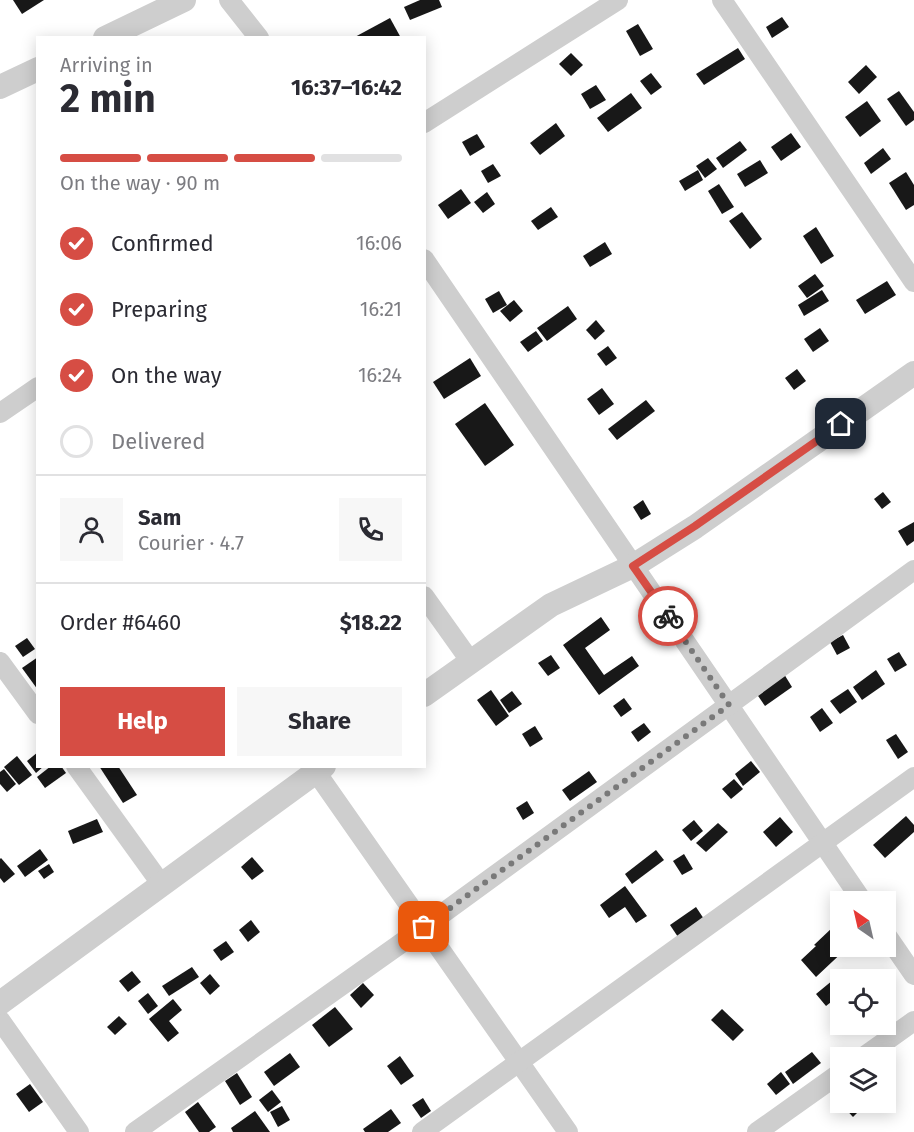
<!DOCTYPE html>
<html lang="en">
<head>
<meta charset="utf-8">
<style>
	body { margin:0; font-family:"Fira Sans",sans-serif; background:#f7f7f7; color:#2b2b33; height:100vh; display:flex; flex-direction:column; font-size:22px; white-space:nowrap }
	* { box-sizing:border-box; margin:0 }
	p { font-size:20px; color:#7c7c81 }
	.icon { flex:none; width:33px; height:33px; fill:none; stroke:currentColor; stroke-width:2; stroke-linecap:round; stroke-linejoin:round }
	.map { position:relative; flex:1; overflow:hidden }
	.sheet { position:absolute; left:36px; top:36px; width:390px; height:732px; display:flex; flex-direction:column; background:#fff; border-radius:0px; box-shadow:0 3px 15px #0003 }
	.sheet>* { flex:none }
	.needle { width:39px; rotate:326deg }
	.fabs { position:absolute; left:830px; top:891px; display:grid; gap:12px }
	.fabs a { display:grid; place-items:center; width:66px; height:66px; border-radius:0px; background:#fff; box-shadow:0 3px 15px #0003; font-size:30px }
	.pin { position:absolute; display:grid; place-items:center; width:51px; height:51px; color:#fff; margin:-26px; border-radius:12px; box-shadow:0 3px 9px #0006 }
	.courier { position:absolute; display:grid; place-items:center; width:60px; height:60px; margin:-30px; border:4px solid #d64d44; border-radius:50%; background:#fff; color:#222; box-shadow:0 2px 8px #0007 }
	.summary em { font-style:normal; font-weight:700 }
	.summary div { display:flex; flex-direction:column-reverse }
	.summary { display:flex; align-items:center; justify-content:space-between; height:102px; padding:0 24px }
	h1 { font-size:39px; font-weight:700; line-height:45px }
	.bar { display:grid; grid-template-columns:repeat(4,1fr); gap:9px 6px; align-content:center; height:72px; padding:0 24px }
	.bar i { height:8px; border-radius:4px; background:#e1e1e2 }
	.bar .selected { background:#d64d44 }
	.bar p { grid-column:span 4 }
	.line { display:flex; align-items:center; gap:15px; padding:0 24px; border-top:2px solid #e1e1e2 }
	.line div { flex:1 }
	.round { display:grid; place-items:center; flex:none; width:63px; height:63px; border-radius:0px; background:#f7f7f7 }
	ol { padding:0 24px; list-style:none }
	li { display:flex; align-items:center; gap:18px; height:66px }
	li p { margin-inline-start:auto }
	li .icon { padding:6px; border-radius:50%; background:#d64d44; color:#fff; stroke-width:4 }
	li:last-child { color:#7c7c81 }
	li i { width:33px; height:33px; border:3px solid #e1e1e2; border-radius:50% }
	.button { display:flex; gap:12px; margin-top:auto; padding:12px 24px }
	.button a { flex:1; height:69px; border-radius:0px; background:#d64d44; color:#fff; font-size:24px; font-weight:700; line-height:69px; text-align:center }
	.button a+a { background:#f7f7f7; color:#2b2b33 }
	.map>svg:first-child { display:block }
	.building { fill:#181818 }
	.lines { fill:none; stroke-linecap:round; stroke-linejoin:round }
	.minor { stroke:#cecece; stroke-width:20 }
	.tertiary { stroke:#cecece; stroke-width:24 }
	.done { stroke:#797979; stroke-width:6; stroke-dasharray:0 10.8 }
	.route { stroke:#d64d44; stroke-width:8 }
</style>
</head>
<body>
<div class="map">
<svg width="914" height="1132" viewBox="0 0 914 1132">
	<rect width="100%" height="100%" fill="#fff"/>
	<g class="building">
		<path d="M13,0H44L22,14Z"/>
		<path d="M420,0H439L442,7L410,20L404,7Z"/>
		<path d="M782,17L789,27L772,38L766,27Z"/>
		<path d="M390,18L401,38H353Z"/>
		<path d="M638,24L653,49L640,56L626,31Z"/>
		<path d="M738,48L745,59L704,85L696,74Z"/>
		<path d="M571,53L583,65L571,76L559,64Z"/>
		<path d="M866,65L877,77L859,94L848,82Z"/>
		<path d="M651,73L662,87L651,95L640,81Z"/>
		<path d="M596,85L606,100L590,109L581,94Z"/>
		<path d="M899,91L914,112V120L906,126L887,99Z"/>
		<path d="M631,93L642,108L608,132L597,118Z"/>
		<path d="M867,101L881,121L860,137L845,117Z"/>
		<path d="M556,123L565,136L540,155L530,143Z"/>
		<path d="M791,133L801,147L781,161L771,147Z"/>
		<path d="M477,134L485,147L470,156L462,142Z"/>
		<path d="M740,141L747,150L723,168L716,158Z"/>
		<path d="M883,148L891,159L871,174L864,163Z"/>
		<path d="M708,158L717,169L705,178L696,166Z"/>
		<path d="M760,160L768,173L745,187L737,174Z"/>
		<path d="M493,164L501,176L488,183L481,171Z"/>
		<path d="M698,170L703,180L685,191L679,181Z"/>
		<path d="M906,172L914,185V205L906,210L889,183Z"/>
		<path d="M719,184L734,207L722,214L708,191Z"/>
		<path d="M461,189L471,203L448,219L438,205Z"/>
		<path d="M487,192L495,204L483,213L474,202Z"/>
		<path d="M551,207L558,217L538,230L531,221Z"/>
		<path d="M742,212L762,239L750,249L729,221Z"/>
		<path d="M816,227L834,256L821,264L803,236Z"/>
		<path d="M605,242L612,254L590,267L583,256Z"/>
		<path d="M815,274L824,286L807,298L798,286Z"/>
		<path d="M887,281L896,295L865,314L856,300Z"/>
		<path d="M822,290L829,301L804,316L798,305Z"/>
		<path d="M499,291L507,305L493,313L485,299Z"/>
		<path d="M514,300L523,311L510,322L500,311Z"/>
		<path d="M568,306L577,319L547,341L537,328Z"/>
		<path d="M596,320L605,331L595,340L586,330Z"/>
		<path d="M820,328L829,341L813,352L804,339Z"/>
		<path d="M536,331L543,341L528,352L520,342Z"/>
		<path d="M608,346L617,358L606,366L597,354Z"/>
		<path d="M470,358L481,376L444,399L433,382Z"/>
		<path d="M797,369L806,381L794,390L785,378Z"/>
		<path d="M602,388L614,404L599,415L587,399Z"/>
		<path d="M646,400L655,411L617,440L608,429Z"/>
		<path d="M485,403L514,445L485,466L455,424Z"/>
		<path d="M883,492L891,502L882,509L874,499Z"/>
		<path d="M643,500L651,514L641,520L633,507Z"/>
		<path d="M914,522V541L907,546L898,531Z"/>
		<path d="M601,617L610,630L585,648L604,675L632,656L639,666L599,695L563,645Z"/>
		<path d="M843,635L850,648L837,655L830,642Z"/>
		<path d="M27,638L35,649L23,657L15,646Z"/>
		<path d="M899,652L907,665L895,672L887,659Z"/>
		<path d="M551,655L560,668L548,676L538,663Z"/>
		<path d="M38,657V690L22,668Z"/>
		<path d="M876,670L885,684L862,700L853,687Z"/>
		<path d="M784,674L792,687L765,706L756,693Z"/>
		<path d="M848,689L857,702L840,714L830,701Z"/>
		<path d="M491,690L509,716L496,726L477,700Z"/>
		<path d="M512,691L522,704L509,713L500,700Z"/>
		<path d="M624,698L632,709L621,717L613,706Z"/>
		<path d="M822,708L833,723L820,732L810,717Z"/>
		<path d="M644,723L651,732L638,742L631,732Z"/>
		<path d="M535,726L543,739L530,747L522,734Z"/>
		<path d="M896,734L908,752L898,759L886,740Z"/>
		<path d="M38,752V766H44L36,773L27,761Z"/>
		<path d="M17,756L32,775L19,785L4,767Z"/>
		<path d="M751,761L760,772L743,786L735,774Z"/>
		<path d="M51,766H61L66,773L45,788L37,777Z"/>
		<path d="M99,766H118L137,795L123,803Z"/>
		<path d="M4,769L16,784L7,792L0,784V772Z"/>
		<path d="M589,771L597,782L570,801L562,790Z"/>
		<path d="M734,779L743,789L731,799L722,789Z"/>
		<path d="M527,801L534,813L523,820L516,808Z"/>
		<path d="M906,816L914,825V832L885,858L873,845Z"/>
		<path d="M780,817L793,832L776,847L763,832Z"/>
		<path d="M97,819L103,832L73,844L68,831Z"/>
		<path d="M694,820L703,831L691,841L682,830Z"/>
		<path d="M718,823L728,832L706,852L696,843Z"/>
		<path d="M40,849L48,860L25,877L17,866Z"/>
		<path d="M656,850L664,860L632,884L625,874Z"/>
		<path d="M684,854L693,869L682,875L673,861Z"/>
		<path d="M252,857L264,871L252,880L241,867Z"/>
		<path d="M1,858L15,874L4,883L0,878V859Z"/>
		<path d="M49,864L54,872L44,879L38,871Z"/>
		<path d="M625,886L647,916L636,923L625,907L609,918L600,905Z"/>
		<path d="M696,907L704,919L678,937L670,925Z"/>
		<path d="M251,920L260,932L248,942L239,930Z"/>
		<path d="M833,927L840,934V946H849L816,977L801,960L816,946L814,945Z"/>
		<path d="M226,941L234,952L221,961L213,950Z"/>
		<path d="M192,967L199,977L169,996L162,986Z"/>
		<path d="M132,971L141,982L128,992L119,981Z"/>
		<path d="M844,971L851,980H840V995L826,1006L816,994Z"/>
		<path d="M210,974L220,986L210,995L200,983Z"/>
		<path d="M363,983L374,995L361,1008L350,995Z"/>
		<path d="M148,993L158,1006L148,1014L138,1001Z"/>
		<path d="M173,999L182,1010L169,1021L179,1033L168,1042L149,1019Z"/>
		<path d="M840,1005V1026L830,1012Z"/>
		<path d="M335,1007L353,1029L329,1047L312,1025Z"/>
		<path d="M722,1009L744,1030L733,1041L711,1020Z"/>
		<path d="M119,1016L127,1024L115,1035L107,1027Z"/>
		<path d="M812,1052L821,1063L793,1084L785,1072Z"/>
		<path d="M290,1053L300,1067L274,1086L264,1072Z"/>
		<path d="M400,1056L414,1076L401,1085L387,1066Z"/>
		<path d="M781,1072L790,1084L776,1095L767,1084Z"/>
		<path d="M237,1073L252,1097L240,1105L225,1081Z"/>
		<path d="M30,1084L43,1102L29,1112L16,1094Z"/>
		<path d="M272,1090L281,1102L268,1112L259,1100Z"/>
		<path d="M423,1098L431,1111L421,1118L412,1105Z"/>
		<path d="M198,1102L216,1127L209,1132H199L185,1112Z"/>
		<path d="M842,1102H868L853,1117L841,1104Z"/>
		<path d="M282,1106L290,1120L278,1127L270,1112Z"/>
		<path d="M391,1109L401,1123L388,1132H365L363,1129Z"/>
		<path d="M255,1111L270,1132H233L231,1128Z"/>
	</g>
	<g class="lines">
		<g class="minor">
			<path d="M229,0L259,38"/>
			<path d="M722,0L914,282"/>
			<path d="M424,123L618,0"/>
			<path d="M424,259L863,902"/>
			<path d="M0,413L38,387"/>
			<path d="M424,596L471,662"/>
			<path d="M0,662L38,714"/>
			<path d="M76,766L162,885"/>
			<path d="M316,772L568,1132"/>
			<path d="M885,933L914,975"/>
			<path d="M0,1020L79,1132"/>
			<path d="M862,1058L914,1021"/>
			<path d="M135,1132L424,927L914,570"/>
			<path d="M422,1132L914,777"/>
			<path d="M757,1132L840,1073"/>
		</g>
		<g class="tertiary">
			<path d="M105,38L184,0"/>
			<path d="M0,87L38,69"/>
			<path d="M424,695L551,605L633,566L695,527L914,373"/>
			<path d="M0,1003L324,766"/>
		</g>
	</g>
	<g class="lines">
		<path class="done" d="M424,927L729,705L668,616"/>
		<path class="route" d="M668,616L633,566L695,526L841,424"/>
	</g>
</svg>
<div class="fabs">
<a><svg class="needle" viewBox="-14 -14 28 28"><path d="M0-13l5 13h-10z" fill="#e53935"/><path d="M0 13l5-13h-10z" fill="#7c7c81"/></svg></a>
<a><svg class="icon" aria-label="locate" viewBox="0 0 24 24"><circle cx="12" cy="12" r="6"/><path d="M12 2v4M12 18v4M2 12h4M18 12h4"/></svg></a>
<a><svg class="icon" aria-label="layers" viewBox="0 0 24 24"><path d="M12 4l9 5-9 5-9-5zM3 14l9 5 9-5"/></svg></a>
</div>
<div class="pin" style="left:424px;top:927px;background:#ea580c"><svg class="icon" aria-label="bag" viewBox="0 0 24 24"><path d="M5 8h14l-1 12H6zM9 8a3 3 0 0 1 6 0"/></svg></div>
<div class="pin" style="left:841px;top:424px;background:#1f2937"><svg class="icon" aria-label="home" viewBox="0 0 24 24"><path d="M3 11l9-7 9 7M6 9v11h12V9"/></svg></div>
<div class="courier" style="left:668px;top:616px"><svg class="icon" aria-label="bike" viewBox="0 0 24 24"><circle cx="6" cy="16" r="4"/><circle cx="18" cy="16" r="4"/><path d="M6 16l4-8h5l3 8M10 8l3 8H6M13 5h3"/></svg></div>
<section class="sheet">
<div class="summary"><div><h1>2 min</h1><p>Arriving in</p></div><em>16:37–16:42</em></div>
<div class="bar"><i class="selected"></i><i class="selected"></i><i class="selected"></i><i></i><p>On the way · 90 m</p></div>
<ol>
<li><svg class="icon" aria-label="check" viewBox="0 0 24 24"><path d="M5 12l5 5 9-10"/></svg>Confirmed<p>16:06</p></li>
<li><svg class="icon" aria-label="check" viewBox="0 0 24 24"><path d="M5 12l5 5 9-10"/></svg>Preparing<p>16:21</p></li>
<li><svg class="icon" aria-label="check" viewBox="0 0 24 24"><path d="M5 12l5 5 9-10"/></svg>On the way<p>16:24</p></li>
<li><i></i>Delivered</li>
</ol>
<div class="line" style="height:108px"><a class="round"><svg class="icon" aria-label="person" viewBox="0 0 24 24"><circle cx="12" cy="8" r="4"/><path d="M4 21q1-7 8-7t8 7"/></svg></a><div><b>Sam</b><p>Courier · 4.7</p></div><a class="round"><svg class="icon" aria-label="phone" viewBox="0 0 24 24"><path d="M5 4h4l2 5-3 2q2 4 5 5l2-3 5 2v4C11 20 4 13 5 4z"/></svg></a></div>
<div class="line" style="height:78px"><div>Order #6460</div><b>$18.22</b></div>
<div class="button"><a>Help</a><a>Share</a></div>
</section>
</div>
</body>
</html>
